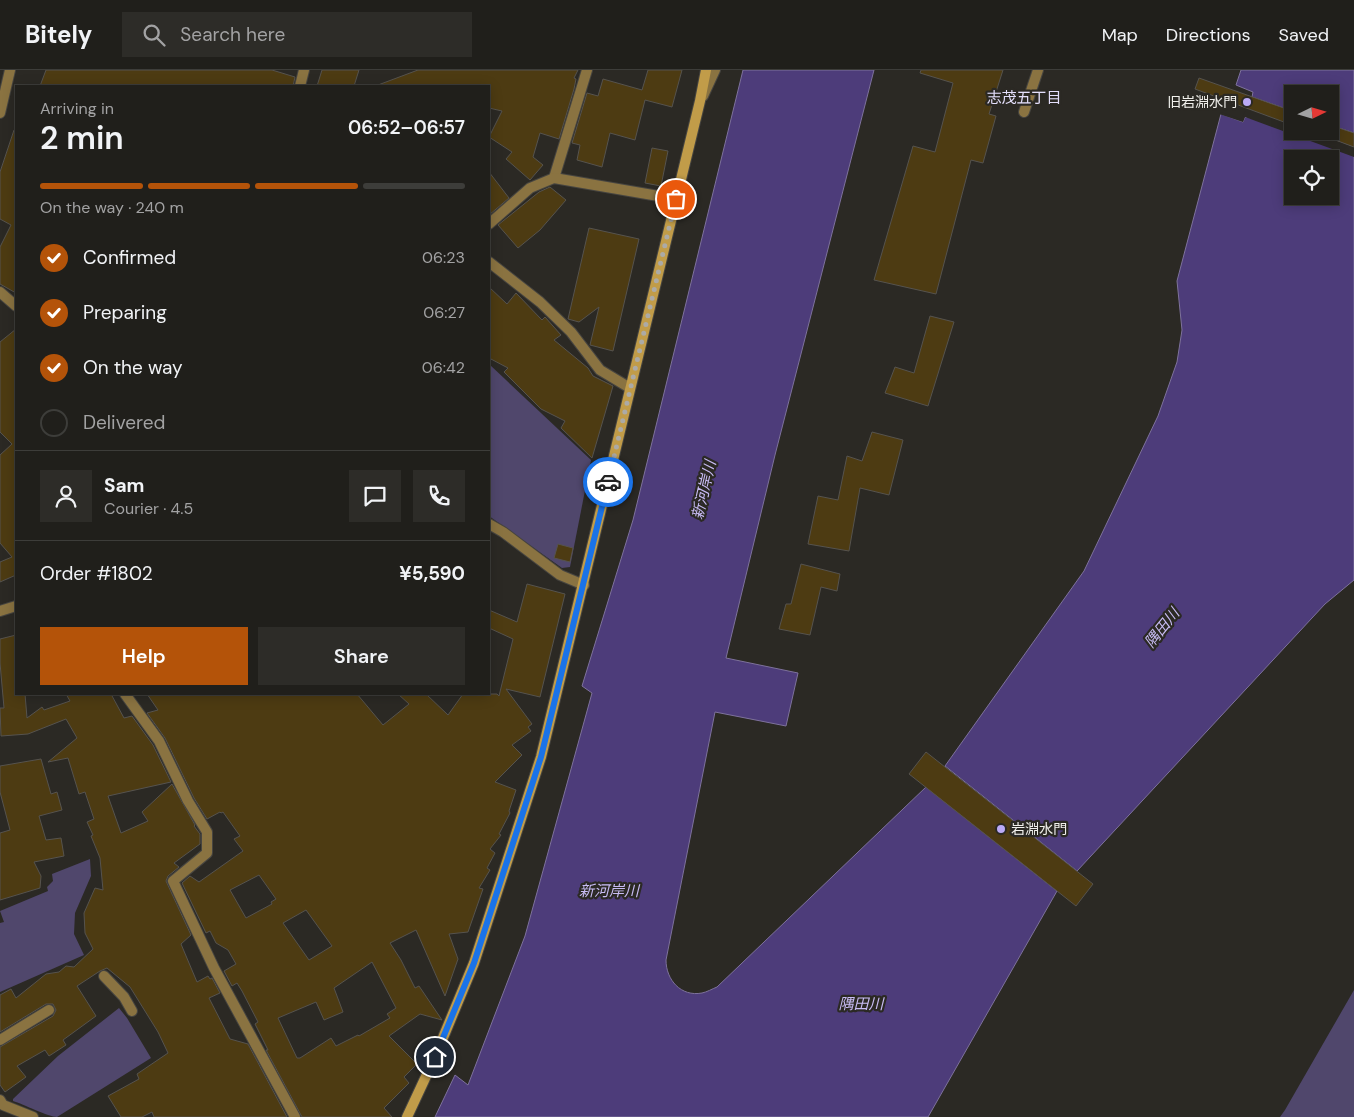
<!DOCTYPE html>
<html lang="en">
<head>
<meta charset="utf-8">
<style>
	body { margin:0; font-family:"DM Sans","Noto Sans JP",sans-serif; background:#2d2c28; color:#f1f3f6; height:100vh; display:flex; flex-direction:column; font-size:19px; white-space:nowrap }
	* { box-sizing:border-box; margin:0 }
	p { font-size:16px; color:#a2a2a3 }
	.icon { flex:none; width:28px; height:28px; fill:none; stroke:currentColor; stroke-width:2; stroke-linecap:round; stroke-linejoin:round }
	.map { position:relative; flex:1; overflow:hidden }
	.side { position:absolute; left:15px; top:15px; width:475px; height:610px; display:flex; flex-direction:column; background:#201f1b; border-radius:0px; box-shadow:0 2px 12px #0003,0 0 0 1px #3d3d3a }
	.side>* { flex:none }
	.needle { width:32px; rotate:85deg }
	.buttons { position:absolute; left:1284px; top:15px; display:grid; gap:10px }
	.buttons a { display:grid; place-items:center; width:55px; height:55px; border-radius:0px; background:#201f1b; box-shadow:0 2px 12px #0003,0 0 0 1px #3d3d3a; font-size:25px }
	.pin { position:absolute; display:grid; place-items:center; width:42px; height:42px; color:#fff; margin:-21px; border:2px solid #fff; border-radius:50%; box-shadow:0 1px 5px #0007 }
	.courier { position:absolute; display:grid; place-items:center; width:50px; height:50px; margin:-25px; border:4px solid #1a73e8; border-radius:50%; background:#fff; color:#222; box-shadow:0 1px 6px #0007 }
	.head em { font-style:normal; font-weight:600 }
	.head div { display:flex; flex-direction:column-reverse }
	.head { display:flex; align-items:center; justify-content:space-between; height:85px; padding:0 25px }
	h1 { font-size:32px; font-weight:600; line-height:38px }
	.bar { display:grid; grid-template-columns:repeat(4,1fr); gap:8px 5px; align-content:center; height:60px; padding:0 25px }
	.bar i { height:6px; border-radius:4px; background:#3d3d3a }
	.bar .current { background:#b45309 }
	.bar p { grid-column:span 4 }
	.line { display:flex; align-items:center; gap:12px; padding:0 25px; border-top:1px solid #3d3d3a }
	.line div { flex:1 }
	.round { display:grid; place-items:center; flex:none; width:52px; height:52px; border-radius:0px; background:#2d2c28 }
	ol { padding:0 25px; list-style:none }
	li { display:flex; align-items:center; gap:15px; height:55px }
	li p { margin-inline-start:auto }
	li .icon { padding:5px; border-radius:50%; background:#b45309; color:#fff; stroke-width:4 }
	li:last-child { color:#a2a2a3 }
	li i { width:28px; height:28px; border:2px solid #3d3d3a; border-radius:50% }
	.button { display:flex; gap:10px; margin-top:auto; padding:10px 25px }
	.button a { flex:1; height:58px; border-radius:0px; background:#b45309; color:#fff; font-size:20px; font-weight:600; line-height:58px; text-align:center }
	.button a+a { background:#2d2c28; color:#f1f3f6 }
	header { display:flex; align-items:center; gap:30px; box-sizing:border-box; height:70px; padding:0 25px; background:#201f1b; border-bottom:1px solid #3d3d3a }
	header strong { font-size:24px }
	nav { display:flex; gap:28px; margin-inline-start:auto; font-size:18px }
	.search { width:350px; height:45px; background:#2d2c28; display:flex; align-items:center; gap:12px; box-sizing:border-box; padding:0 18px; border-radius:0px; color:#a2a2a3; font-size:19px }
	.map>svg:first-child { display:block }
	.green { fill:#50476c }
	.water { fill:#4d3c7a; stroke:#7e729c; fill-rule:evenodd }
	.pier { fill:#2b2924 }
	.building { fill:#4d3b12; stroke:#56534e; fill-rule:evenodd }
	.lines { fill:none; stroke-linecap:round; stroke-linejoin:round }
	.street-casing { stroke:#474540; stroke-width:12 }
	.secondary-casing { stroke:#474540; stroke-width:12 }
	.street { stroke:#8a7341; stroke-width:10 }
	.secondary { stroke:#c19c49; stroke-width:10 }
	.done { stroke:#acaaa6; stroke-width:5; stroke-dasharray:0 9 }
	.route { stroke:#1a73e8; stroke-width:6 }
	.poi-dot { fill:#bbaaf6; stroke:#2b2924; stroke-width:2 }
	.labels { text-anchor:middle; stroke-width:4.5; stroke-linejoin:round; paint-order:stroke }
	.poi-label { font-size:14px; fill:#f1f0ec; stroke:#2b2924; text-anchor:end }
	.neighbourhood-label { font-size:15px; fill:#e4dffc; stroke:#2b2924 }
	.water-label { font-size:15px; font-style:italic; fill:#c8bcf4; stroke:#2b2924 }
</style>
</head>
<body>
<header>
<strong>Bitely</strong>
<div class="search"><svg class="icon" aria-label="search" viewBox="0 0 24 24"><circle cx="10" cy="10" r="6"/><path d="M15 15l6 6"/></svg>Search here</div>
<nav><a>Map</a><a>Directions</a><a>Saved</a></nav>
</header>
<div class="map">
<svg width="1354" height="1047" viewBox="0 0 1354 1047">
	<rect width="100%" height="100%" fill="#2b2924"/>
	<g class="green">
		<path d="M489,294L591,390L570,497L562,498L489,446Z"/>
		<path d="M90,789L91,806L75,843L74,864L84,885L0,922V853L4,852L0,841L48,821L47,817L53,811L52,804Z"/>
		<path d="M1354,920V1047H1280L1285,1040Z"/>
		<path d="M119,938L127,948L151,988L57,1047C49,1047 23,1034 13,1031V1029L58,986Z"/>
	</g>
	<g class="water">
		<path d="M743,0H874L775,385L726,588L798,603L786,656L715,642L666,890C666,910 681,927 702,923C707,922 712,919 717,917L926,717L1057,821L928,1047H435L455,1005L468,1015L525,866L592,623L582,616L633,450Z"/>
		<path d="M1241,0H1354V63L1330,55V24H1292V41L1252,27L1253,22L1236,15Z"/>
		<path d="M1221,44L1243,52L1245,47L1292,55V61H1311L1354,77V510L1325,534L1077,801L945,696L1084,501L1158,346L1177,292L1182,260L1177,211ZM1292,89H1330V126H1292Z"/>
	</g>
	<path class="pier" d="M1247,38L1292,55V61H1311L1354,77V87L1245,47L1243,52L1219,44L1221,42L1241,49Z"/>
	<g class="building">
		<path d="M46,0H272L295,7L293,16H40Z"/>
		<path d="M322,0H359L354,16H317Z"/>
		<path d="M418,0H578L574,8L576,9L574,19L559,69L540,63L533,87L543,95L530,110L506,89L512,82L489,67L502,41L489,38V16H378V15Z"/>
		<path d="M648,0H682L672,37L645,30L635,70L610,63L602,97L577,90L580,75L572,73L587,23L598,26L603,9L642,20Z"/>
		<path d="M921,0H1003L989,44L996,46L983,93L971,90L936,224L874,210L913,76L935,82L953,13L920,3Z"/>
		<path d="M1199,8L1292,41V55L1195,19Z"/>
		<path d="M1330,55L1354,63V77L1330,68Z"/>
		<path d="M14,60H16V223L0,214V177L11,155L0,149V102Z"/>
		<path d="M652,78L668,81L661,116L645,113Z"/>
		<path d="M489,102L509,128L489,145Z"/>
		<path d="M550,117L566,130L540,160L518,178L498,155L539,122Z"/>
		<path d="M589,158L639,169L613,281L590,275L599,237L579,252L568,249Z"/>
		<path d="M489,217L507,234L516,223L542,250L545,247L561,265L554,270L588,298L593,306L613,316L592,388L561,358L565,351L541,339L504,302L508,298L489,288Z"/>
		<path d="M930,246L954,252L928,336L885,323L895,297L914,303Z"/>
		<path d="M16,259V505L0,512V492L12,487L0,473V385L12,374L0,362V272Z"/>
		<path d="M872,362L903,370L889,425L860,418L849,481L808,474L818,426L838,430L847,386L862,391Z"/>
		<path d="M558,474L573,478L570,492L554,488Z"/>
		<path d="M801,494L840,504L837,521L821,517L810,565L779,559L786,534H791Z"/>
		<path d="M527,514L565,524L540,627L506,619L532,654L528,657L531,661L512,675L522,685L495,712L516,720L509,741L510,743L499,764L501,765L490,779L495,783L487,798L490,800L479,818L483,819L468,862L449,864L458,889L445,926L416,860L390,873L401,890L415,918L419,916L442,950L420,944L389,966L417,994L404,1007L409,1013L384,1038L392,1047H302L266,980H268L255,954L258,952L242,921L237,913L232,916L224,901L236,894L228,880L216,873L210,861L206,863L182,813L190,806L199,812L243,781L234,769L240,766L223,742L221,743L220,742L207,749L194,728L165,668L147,643L158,640L147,624H357L383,655L409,634L398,624H426L448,645L463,624H497L499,626L513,569L489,558V540L517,552ZM259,805L276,829L271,832L272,834L246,848L230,820ZM306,840L332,876L309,890L283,853ZM372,892L396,938L387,944L390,948L359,966L358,965L336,976L331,968L300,988H297L278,948L316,932L324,950L343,942L334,918Z"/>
		<path d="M16,565V624H25L27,648L42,637L44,640L70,631L66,624H111L124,648L132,646L153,675L171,712L108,726L121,763L148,751L142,742L172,714L195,755L194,756L200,764V774L174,793L179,797L168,806L166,811L191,865L181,874L197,912L208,906L210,909L212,908L220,923L209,928L230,969L248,974L287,1047H154L152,1042L142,1047H121L108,1026L139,1009L137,1004L168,983L158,962L130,917L107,898L100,901L77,916L96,946L63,970L66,975L49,986L45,980L17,996L26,1007L5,1022L0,1015V977L53,946L56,940L53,934H46L0,962V925L11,919L16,928L46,904L59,902L66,896L74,897L93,879L85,863L84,843L95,818L103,820L100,788L91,766L93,765L87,752L94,749L85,722L79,724L68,688L48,692L77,668L66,649L28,664L1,666L0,638H4L0,593V569Z"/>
		<path d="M926,682L1093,814L1076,836L909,704Z"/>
		<path d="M41,689L51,724L57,722L62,740L39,746L46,770L61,768L64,786L34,792L41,806L40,818L0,830V763L10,760L0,722V696Z"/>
	</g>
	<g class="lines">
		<g class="street-casing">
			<g id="street">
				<path d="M300,16L304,0"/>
				<path d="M703,26L715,0"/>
				<path d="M1024,42L1038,0"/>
				<path d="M0,43L10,0"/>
				<path d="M554,108L587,0"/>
				<path d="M489,154L530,118L554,108L676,129"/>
				<path d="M489,192L540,232L571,262L600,300L630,318"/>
				<path d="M0,222L16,236"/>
				<path d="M489,454L503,462L560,505L584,515"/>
				<path d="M0,541L16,536"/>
				<path d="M125,624L159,671L188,731L207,762V783L173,811L214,898L295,1047"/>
				<path d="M104,906L124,927L132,941"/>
				<path d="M0,970L49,940"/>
				<path d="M0,1030L3,1035L33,1047"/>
			</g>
		</g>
		<g class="secondary-casing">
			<path id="secondary" d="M407,1047L435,987L474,893L541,687L700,31L706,0"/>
		</g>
		<use href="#street" class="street"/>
		<use href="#secondary" class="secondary"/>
	</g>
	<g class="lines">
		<path class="done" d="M608,412L676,129"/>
		<path class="route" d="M435,987L474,893L541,687L608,412"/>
	</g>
	<g class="poi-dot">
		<circle cx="1247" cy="32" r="5"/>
		<circle cx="1001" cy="759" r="5"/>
	</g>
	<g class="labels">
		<g class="poi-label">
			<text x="1237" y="37">旧岩淵水門</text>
			<text x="1011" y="764" text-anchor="start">岩淵水門</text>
		</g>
		<g class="neighbourhood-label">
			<text x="1024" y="33">志茂五丁目</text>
		</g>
		<g class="water-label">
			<text transform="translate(704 420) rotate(-77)" y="5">新河岸川</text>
			<text transform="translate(1162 558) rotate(-51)" y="5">隅田川</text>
			<text x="609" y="826">新河岸川</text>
			<text x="861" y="939">隅田川</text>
		</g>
	</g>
</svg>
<div class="buttons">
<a><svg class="needle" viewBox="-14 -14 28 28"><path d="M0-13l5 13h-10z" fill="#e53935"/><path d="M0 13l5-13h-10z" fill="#a2a2a3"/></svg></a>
<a><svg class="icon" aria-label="locate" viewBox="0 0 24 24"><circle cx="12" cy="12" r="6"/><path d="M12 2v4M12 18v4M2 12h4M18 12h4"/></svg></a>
</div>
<div class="pin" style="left:676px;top:129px;background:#ea580c"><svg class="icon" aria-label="bag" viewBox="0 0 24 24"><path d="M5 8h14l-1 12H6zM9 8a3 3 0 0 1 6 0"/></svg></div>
<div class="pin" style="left:435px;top:987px;background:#1f2937"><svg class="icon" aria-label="home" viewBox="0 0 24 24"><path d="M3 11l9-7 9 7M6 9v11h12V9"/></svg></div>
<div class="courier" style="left:608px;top:412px"><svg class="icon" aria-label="car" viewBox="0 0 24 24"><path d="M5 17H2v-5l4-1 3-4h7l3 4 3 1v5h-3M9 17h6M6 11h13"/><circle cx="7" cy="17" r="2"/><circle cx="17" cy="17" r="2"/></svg></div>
<section class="side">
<div class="head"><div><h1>2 min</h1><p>Arriving in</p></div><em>06:52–06:57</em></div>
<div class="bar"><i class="current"></i><i class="current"></i><i class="current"></i><i></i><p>On the way · 240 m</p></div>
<ol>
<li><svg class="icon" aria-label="check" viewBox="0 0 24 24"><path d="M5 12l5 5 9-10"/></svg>Confirmed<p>06:23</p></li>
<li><svg class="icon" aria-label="check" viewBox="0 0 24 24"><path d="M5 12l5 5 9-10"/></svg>Preparing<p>06:27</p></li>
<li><svg class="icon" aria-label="check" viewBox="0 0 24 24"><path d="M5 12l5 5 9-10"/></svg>On the way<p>06:42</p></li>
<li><i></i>Delivered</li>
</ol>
<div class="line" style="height:90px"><a class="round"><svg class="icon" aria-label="person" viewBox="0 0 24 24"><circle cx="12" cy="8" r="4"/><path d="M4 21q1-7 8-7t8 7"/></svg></a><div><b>Sam</b><p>Courier · 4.5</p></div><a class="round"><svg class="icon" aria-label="chat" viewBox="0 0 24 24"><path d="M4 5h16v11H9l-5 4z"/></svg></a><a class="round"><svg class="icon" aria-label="phone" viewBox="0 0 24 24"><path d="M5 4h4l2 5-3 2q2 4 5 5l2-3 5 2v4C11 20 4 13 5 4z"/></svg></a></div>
<div class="line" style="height:65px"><div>Order #1802</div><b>¥5,590</b></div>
<div class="button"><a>Help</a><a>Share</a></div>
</section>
</div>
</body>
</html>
